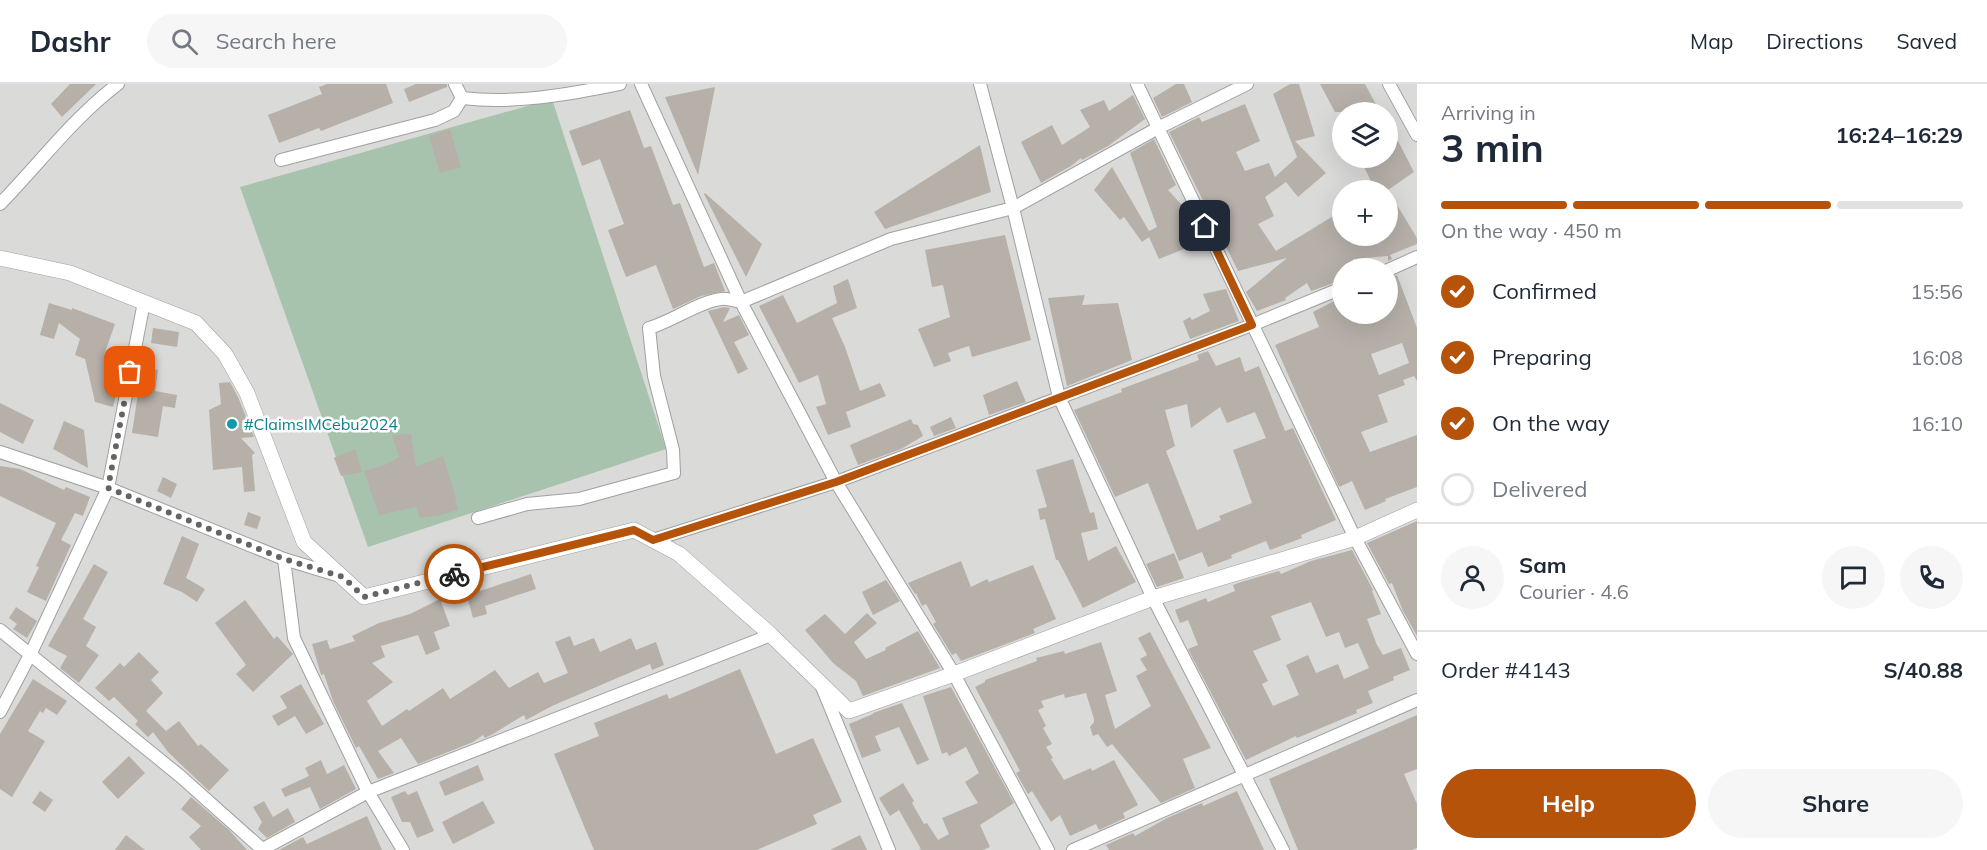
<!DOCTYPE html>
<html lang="en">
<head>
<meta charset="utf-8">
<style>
	body { margin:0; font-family:Mulish,sans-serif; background:#f6f6f7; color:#1f2937; height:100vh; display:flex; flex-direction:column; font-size:22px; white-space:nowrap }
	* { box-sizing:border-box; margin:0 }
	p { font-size:20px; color:#747a83 }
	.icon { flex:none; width:33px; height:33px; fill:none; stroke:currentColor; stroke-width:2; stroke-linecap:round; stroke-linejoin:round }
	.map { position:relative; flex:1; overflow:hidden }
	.drawer { display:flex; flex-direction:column; background:#fff; width:570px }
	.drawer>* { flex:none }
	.tools { position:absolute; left:1332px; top:18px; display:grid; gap:12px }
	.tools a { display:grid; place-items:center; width:66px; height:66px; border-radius:50%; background:#fff; box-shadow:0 6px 24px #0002; font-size:30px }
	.pin { position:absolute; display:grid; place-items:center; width:51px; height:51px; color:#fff; margin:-26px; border-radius:12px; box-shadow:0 3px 9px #0006 }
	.courier { position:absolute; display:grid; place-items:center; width:60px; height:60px; margin:-30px; border:4px solid #b45309; border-radius:50%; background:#fff; color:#222; box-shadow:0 2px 8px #0007 }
	.summary em { font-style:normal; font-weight:700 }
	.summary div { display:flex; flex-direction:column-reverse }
	.summary { display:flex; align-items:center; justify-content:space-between; height:102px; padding:0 24px }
	h1 { font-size:39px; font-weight:700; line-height:45px }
	.bar { display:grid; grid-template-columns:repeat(4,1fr); gap:9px 6px; align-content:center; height:72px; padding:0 24px }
	.bar i { height:8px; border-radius:4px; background:#e0e1e3 }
	.bar .active { background:#b45309 }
	.bar p { grid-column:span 4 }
	.line { display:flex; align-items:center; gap:15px; padding:0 24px; border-top:2px solid #e0e1e3 }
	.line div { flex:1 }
	.round { display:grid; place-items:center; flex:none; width:63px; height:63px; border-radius:32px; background:#f6f6f7 }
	ol { padding:0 24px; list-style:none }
	li { display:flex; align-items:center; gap:18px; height:66px }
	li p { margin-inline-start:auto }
	li .icon { padding:6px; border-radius:50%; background:#b45309; color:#fff; stroke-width:4 }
	li:last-child { color:#747a83 }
	li i { width:33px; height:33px; border:3px solid #e0e1e3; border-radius:50% }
	.button { display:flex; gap:12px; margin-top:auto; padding:12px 24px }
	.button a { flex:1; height:69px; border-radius:36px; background:#b45309; color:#fff; font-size:24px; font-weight:700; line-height:69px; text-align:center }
	.button a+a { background:#f6f6f7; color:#1f2937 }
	header { display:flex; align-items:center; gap:36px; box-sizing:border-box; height:84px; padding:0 30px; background:#fff; border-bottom:2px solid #e0e1e3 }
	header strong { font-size:28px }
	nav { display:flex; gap:33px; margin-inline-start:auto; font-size:21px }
	.search { width:420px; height:54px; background:#f6f6f7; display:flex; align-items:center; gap:15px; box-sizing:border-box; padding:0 21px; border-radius:33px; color:#747a83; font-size:22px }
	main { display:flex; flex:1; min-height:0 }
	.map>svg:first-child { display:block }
	.residential { fill:#dadad9; fill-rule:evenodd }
	.cemetery { fill:#a7c3ad }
	.building { fill:#b6b0a9; fill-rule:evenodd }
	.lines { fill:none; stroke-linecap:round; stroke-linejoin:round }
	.minor-casing { stroke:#a0a0a0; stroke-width:14 }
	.tertiary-casing { stroke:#a0a0a0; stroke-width:16 }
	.minor { stroke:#fff; stroke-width:12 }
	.tertiary { stroke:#fff; stroke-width:15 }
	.done { stroke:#656462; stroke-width:6; stroke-dasharray:0 10.8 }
	.route { stroke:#b45309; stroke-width:8 }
	.culture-dot { fill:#0f9aa8; stroke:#fff; stroke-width:2 }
	.labels { text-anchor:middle; stroke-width:5; stroke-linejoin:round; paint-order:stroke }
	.culture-label { font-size:16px; fill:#0d838f; stroke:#fff; text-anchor:start }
</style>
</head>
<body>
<header>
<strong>Dashr</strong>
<div class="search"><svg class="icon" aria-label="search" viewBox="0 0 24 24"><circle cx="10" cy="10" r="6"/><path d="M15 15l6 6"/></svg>Search here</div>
<nav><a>Map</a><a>Directions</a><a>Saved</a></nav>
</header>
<main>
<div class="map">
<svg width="1417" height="766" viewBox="0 0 1417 766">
	<rect width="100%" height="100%" fill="#edeae3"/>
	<path class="residential" d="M0,0H1417V766H0ZM1342,28H1388V74H1342ZM1342,106H1388V152H1342ZM1342,184H1388V230H1342Z"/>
	<path class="cemetery" d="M552,15L666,365L368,463L240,103Z"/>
	<g class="building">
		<path d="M70,0H96L62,33L51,20Z"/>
		<path d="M327,0H386L393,19L321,47L319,44L279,59L268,31L322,10L319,3Z"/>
		<path d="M416,0H447V3L409,18L404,5Z"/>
		<path d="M1176,0H1184L1192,18L1162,33L1153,14Z"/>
		<path d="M1290,0H1299L1315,52L1295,57L1326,89L1298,113L1286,98L1265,113L1274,132L1258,140L1276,167L1335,131L1342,133V152H1388V106H1375L1360,74H1388V44L1395,59L1398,57L1414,88L1388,106L1417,154V160L1390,171L1392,175L1388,177V172L1353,175L1356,184H1342V196L1311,207L1307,199L1285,214L1286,216L1257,227L1246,208L1287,174L1238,187L1169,48L1199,33L1202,38L1245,20L1260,57L1236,68L1245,87L1269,79L1275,93L1297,73L1273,10Z"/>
		<path d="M1320,0H1365L1380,28H1335Z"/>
		<path d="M715,3L698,91L665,13Z"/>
		<path d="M1133,11L1145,35L1108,62L1082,76L1081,74L1071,82L1041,99L1021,58L1052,41L1062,61L1090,43L1080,26L1104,16L1109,27Z"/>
		<path d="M630,26L644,64L651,62L673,121L680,119L704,183L714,179L725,207L701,212L673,225L656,181L626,193L608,146L624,140L600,75L582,82L569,47Z"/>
		<path d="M450,45L461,83L440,89L429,52Z"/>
		<path d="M1154,55L1176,101L1168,106L1190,130L1201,152L1194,161L1159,175L1149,153L1142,158L1124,133L1120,136L1094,106L1112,83L1149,147L1157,143L1130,69Z"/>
		<path d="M980,61L991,108L885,145L874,128Z"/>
		<path d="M705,109L762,160L746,193L704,110Z"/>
		<path d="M1005,151L1031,256L972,273L969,262L948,269L951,277L934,283L918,245L950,233L943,201L932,203L925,166Z"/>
		<path d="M1397,191L1417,244V297L1414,292L1403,296L1405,301L1378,311L1388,338L1361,348L1370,368L1417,351V403L1385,415L1386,417L1365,426L1352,397L1339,403L1308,336L1275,261L1319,243L1313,228L1342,213V230H1388V194ZM1402,259L1409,279L1379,291L1371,270Z"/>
		<path d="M848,195L857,224L832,234L845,263L860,307L880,299L886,312L846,328L851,343L828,351L816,323L826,320L818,291L799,299L759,222L783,211L797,239L837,219L833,202Z"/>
		<path d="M1226,205L1239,237L1190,255L1183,237L1190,233L1192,236L1210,227L1203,210Z"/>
		<path d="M1085,211L1082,221L1118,219L1132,276L1067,302L1048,214Z"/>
		<path d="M49,219L72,226V224L115,240L104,271L125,274L113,323L95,318L85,275L75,271L80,255L59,239L54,255L40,251Z"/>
		<path d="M724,223L730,224L723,238L739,231L749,251L734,258L748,285L738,290L708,227Z"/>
		<path d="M153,244L179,248L177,263L151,259Z"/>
		<path d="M1208,267L1216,282L1240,273L1245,288L1259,282L1285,347L1293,344L1336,436L1301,451L1302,454L1270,466L1266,457L1231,471L1232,474L1208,483L1202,468L1179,477L1148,399L1115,413L1074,326L1122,308L1121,305L1199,276L1197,271ZM1187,320L1191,344L1220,323L1227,339L1255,328L1266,354L1233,366L1252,419L1219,432L1221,436L1197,446L1166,367L1175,362L1165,326Z"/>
		<path d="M142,283L158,286L155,307L177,311L175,324L163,322L158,353L132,349Z"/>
		<path d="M1017,297L1026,318L989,331L983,311Z"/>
		<path d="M230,298L238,313L254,353L241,354L255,369L252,371L255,407L244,408L242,383L213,386L209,326L221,320L219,299Z"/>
		<path d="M0,319L34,336L23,360L0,348Z"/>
		<path d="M951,333L956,344L934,352L930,343Z"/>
		<path d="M911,335L913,340L918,341L923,352L901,365L858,381L850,361Z"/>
		<path d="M64,337L84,346L88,384L53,365Z"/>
		<path d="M411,350L416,383L443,372L456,413H455L458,426L441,431L420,434L416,423L379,431L364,387L385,381L399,373L392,351Z"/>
		<path d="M355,365L362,388L341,392L334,374Z"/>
		<path d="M1073,375L1090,429L1094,428L1098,445L1081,449L1088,477L1116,462L1136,498L1083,524L1058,476H1056L1045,435L1040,436L1038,425L1047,423L1036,386Z"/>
		<path d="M0,382L20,385L64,406L66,403L90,413L83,432L75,429L61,456L71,461L46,517L27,508L39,483L36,482L56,439L0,412Z"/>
		<path d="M163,393L177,400L171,414L157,407Z"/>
		<path d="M248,428L261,433L257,445L244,441Z"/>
		<path d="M1417,437V552L1403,527L1392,499L1389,500L1367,459Z"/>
		<path d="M182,452L199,460L186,494L205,505L197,518L182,508L163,500Z"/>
		<path d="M1352,466L1373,506L1372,507L1381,530L1367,535L1377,561L1383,571L1401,564L1410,586L1393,593L1394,596L1368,607L1373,619L1356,626L1357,629L1297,654L1296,652L1246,676L1188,565L1198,561L1188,536L1180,539L1175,526L1206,514L1208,518L1235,507L1233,501L1241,498L1279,487L1281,490L1311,477ZM1311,518L1326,553L1339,548L1345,564L1358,559L1369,584L1344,595L1338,580L1316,589L1308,571L1286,581L1299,611L1273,622L1262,600L1268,597L1253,567L1281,556L1271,532Z"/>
		<path d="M1174,469L1184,494L1157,503L1146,480Z"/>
		<path d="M961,477L971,503L987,495L989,498L1033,481L1056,535L1033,545L1035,549L961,577L956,569L952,571L933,540L936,538L926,520L922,522L916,509L915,510L908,499Z"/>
		<path d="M94,480L108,488L83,535L96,543L86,562L99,571L79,599L60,584L67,572L48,562Z"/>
		<path d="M531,490L536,505L485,522L487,530L473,534L466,509L480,505V507Z"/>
		<path d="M886,496L900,517L873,531L862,508Z"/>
		<path d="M440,515L450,542L434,548L440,565L426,571L418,551L381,562L385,573L372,579L393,598L367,617L382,642L407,625L409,627L443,604L450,615L495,586L509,604L538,588L544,599L568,589L555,558L570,552L574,562L594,554L600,568L631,554L636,566L656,558L664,581L652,586L650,580L552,622L526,636L524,631L493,650L485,654L483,651L473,658L418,680L401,654L378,667L394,689L378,695L359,662L356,664L333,617L324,590L321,591L312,560L327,556L330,565L355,557L352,552L379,539L410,530Z"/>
		<path d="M245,516L274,555L277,552L293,570L253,608L236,590L246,581L215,539Z"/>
		<path d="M16,523L37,537L27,554L13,545L17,540L9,534Z"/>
		<path d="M867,529L877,539L854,558L866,575L886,566L885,564L918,547L940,584L863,612L856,597L833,579L805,546L825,530L845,550Z"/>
		<path d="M1150,548L1211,664L1183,675L1195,704L1161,719L1112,660L1107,663L1098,650L1093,652L1090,643L1094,638V635L1086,609L1065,614L1064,610L1041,617L1044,623L1038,626L1046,642L1043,644L1052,660L1046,663L1053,674L1051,675L1064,696L1091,684L1092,687L1114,676L1138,721L1123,729L1125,734L1099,746L1096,740L1070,752L1060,731L1051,738L1032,707L1028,710L1016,689L1020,687L975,603L985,598V596L1037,577L1036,574L1064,567L1065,570L1101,558L1117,607L1105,611L1115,645L1151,622L1136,592L1147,586L1140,575L1147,571L1138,554Z"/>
		<path d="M139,568L159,588L151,596L163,609L146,627L166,647L179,637L198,662L201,660L229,686L209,707L168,668L153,648L148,653L135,640L138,637L114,613L109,617L95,604L120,579L124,583Z"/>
		<path d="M740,585L776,670L813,654L842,718L813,731L817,740L757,766H594L554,670L599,652L594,639L667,610L669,615Z"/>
		<path d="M33,595L67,617L57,631L46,624L43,629L40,627L28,647L45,657L12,713L0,705V650Z"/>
		<path d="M301,600L324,640L306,650L295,632L278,642L272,632L287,624L280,612Z"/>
		<path d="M951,603L1014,719L980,741L990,763L983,766H919L921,765L899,726L890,732L879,714L903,699L914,717L912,719L924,740L927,739L938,756L949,750L942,734L978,719L965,698L979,689L966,663L949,672L947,668L942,670L923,612Z"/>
		<path d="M902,619L929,676L917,681L899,643L875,652L881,667L862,674L849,640L873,630V629Z"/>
		<path d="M1417,631V685L1404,690L1417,720V764L1412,766H1298L1269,695Z"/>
		<path d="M129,672L145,689L118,715L102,698Z"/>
		<path d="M321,676L327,690L344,681L356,705L320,725L310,703L285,713L281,705L309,692L305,684Z"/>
		<path d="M478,681L484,696L445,712L439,698Z"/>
		<path d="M40,707L53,716L45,728L32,719Z"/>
		<path d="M405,707L408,711L417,707L434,747L417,754L410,738H402L391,713Z"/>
		<path d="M1237,707L1264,766H1109L1106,761L1133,749L1135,752L1167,734L1202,719L1203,722Z"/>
		<path d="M191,713L229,746L247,766H201L189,753L201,742L181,725Z"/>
		<path d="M264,717L273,733L288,724L295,738L267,754L258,745L262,738L253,723Z"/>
		<path d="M483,717L495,739L453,760L442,738Z"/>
		<path d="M367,732L382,766H279L303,753L307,760Z"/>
		<path d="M126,751L145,766H115Z"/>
		<path d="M860,751L867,766H830Z"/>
	</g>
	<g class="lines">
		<g class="minor-casing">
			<g id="minor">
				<path d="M455,0L462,14C515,20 567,11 620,0"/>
				<path d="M641,0L741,218L836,398L954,590L1048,766"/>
				<path d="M980,0L1013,124L1059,313L1153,514L1283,766"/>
				<path d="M1137,0L1355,454L1417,570"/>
				<path d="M1389,0L1417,51"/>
				<path d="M281,76L435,36L454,27L462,14"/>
				<path d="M0,120C39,80 73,34 118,0"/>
				<path d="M1388,186L1417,173"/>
				<path d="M0,368L108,404L284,475L340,492"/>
				<path d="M478,434L527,420L579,415L674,389L673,366L654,292L649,244C671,238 700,217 721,215C727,214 735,217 741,218L891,155L1013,124L1158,44L1247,0"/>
				<path d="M653,456L836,398L1252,241L1342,204"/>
				<path d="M284,475L294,554L368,708L403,766"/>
				<path d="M0,546L180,692L262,765"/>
				<path d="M822,603L889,766"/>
				<path d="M0,628L31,569L108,404L144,218"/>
				<path d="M261,766L368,708L771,551"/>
				<path d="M1073,766L1417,616"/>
			</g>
		</g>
		<g class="tertiary-casing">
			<path id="tertiary" d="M0,174L70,189L196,239L225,270L247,309L304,458L364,513L634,446L679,470L771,551L849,627L954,590L1153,514L1355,454L1417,426"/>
		</g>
		<use href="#minor" class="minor"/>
		<use href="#tertiary" class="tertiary"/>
	</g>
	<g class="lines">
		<path class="done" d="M130,288L108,404L284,475L343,493L364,513L454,490"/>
		<path class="route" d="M454,490L634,446L653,456L836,398L1252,241L1205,142"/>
	</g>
	<circle class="culture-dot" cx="232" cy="340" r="6"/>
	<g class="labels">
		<g class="culture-label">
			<text x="244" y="346">#ClaimsIMCebu2024</text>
		</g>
	</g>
</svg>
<div class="tools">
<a><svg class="icon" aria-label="layers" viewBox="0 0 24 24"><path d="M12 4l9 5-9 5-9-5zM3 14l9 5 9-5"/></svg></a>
<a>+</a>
<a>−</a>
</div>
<div class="pin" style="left:130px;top:288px;background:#ea580c"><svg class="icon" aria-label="bag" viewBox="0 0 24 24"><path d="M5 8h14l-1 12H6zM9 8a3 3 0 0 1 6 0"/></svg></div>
<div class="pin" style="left:1205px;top:142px;background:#1f2937"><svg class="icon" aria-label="home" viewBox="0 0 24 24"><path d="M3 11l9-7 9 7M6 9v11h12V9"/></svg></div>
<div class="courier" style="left:454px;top:490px"><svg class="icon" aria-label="bike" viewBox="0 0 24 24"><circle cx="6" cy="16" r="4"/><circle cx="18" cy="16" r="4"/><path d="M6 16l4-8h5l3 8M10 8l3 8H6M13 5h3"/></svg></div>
</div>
<section class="drawer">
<div class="summary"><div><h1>3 min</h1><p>Arriving in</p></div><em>16:24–16:29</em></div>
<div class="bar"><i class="active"></i><i class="active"></i><i class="active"></i><i></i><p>On the way · 450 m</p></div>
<ol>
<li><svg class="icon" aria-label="check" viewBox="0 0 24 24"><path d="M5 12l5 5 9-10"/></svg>Confirmed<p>15:56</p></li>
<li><svg class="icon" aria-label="check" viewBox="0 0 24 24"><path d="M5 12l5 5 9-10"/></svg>Preparing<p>16:08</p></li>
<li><svg class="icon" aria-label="check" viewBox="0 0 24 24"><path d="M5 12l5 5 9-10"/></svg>On the way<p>16:10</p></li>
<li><i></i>Delivered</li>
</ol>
<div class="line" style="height:108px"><a class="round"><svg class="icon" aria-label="person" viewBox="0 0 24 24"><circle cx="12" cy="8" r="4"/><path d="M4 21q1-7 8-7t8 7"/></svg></a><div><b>Sam</b><p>Courier · 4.6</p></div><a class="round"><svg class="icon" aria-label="chat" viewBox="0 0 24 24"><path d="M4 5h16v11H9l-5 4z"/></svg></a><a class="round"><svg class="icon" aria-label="phone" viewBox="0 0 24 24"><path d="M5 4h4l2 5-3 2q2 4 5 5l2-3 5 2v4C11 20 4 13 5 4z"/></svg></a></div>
<div class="line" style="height:78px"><div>Order #4143</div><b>S/40.88</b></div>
<div class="button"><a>Help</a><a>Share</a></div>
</section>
</main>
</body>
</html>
